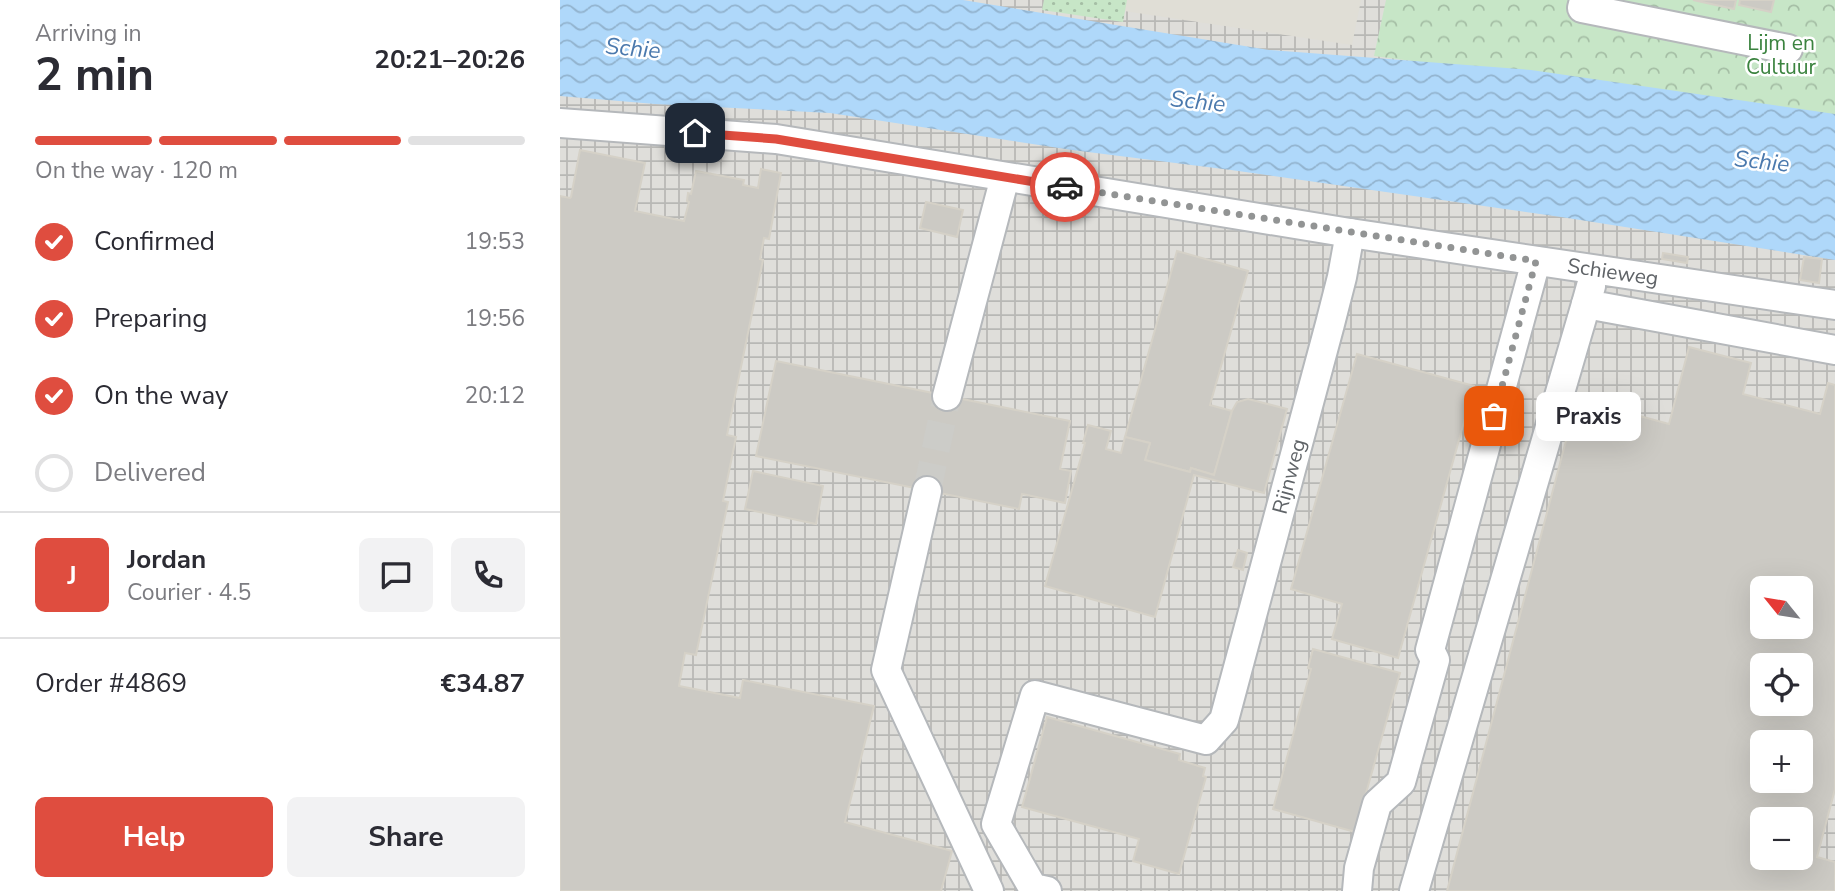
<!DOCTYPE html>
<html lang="en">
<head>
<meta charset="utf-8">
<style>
	body { margin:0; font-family:"Nunito Sans",sans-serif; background:#f2f2f3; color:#2b2b33; height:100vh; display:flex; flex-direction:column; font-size:26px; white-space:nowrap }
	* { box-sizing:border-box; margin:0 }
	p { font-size:23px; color:#7c7c81 }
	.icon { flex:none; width:38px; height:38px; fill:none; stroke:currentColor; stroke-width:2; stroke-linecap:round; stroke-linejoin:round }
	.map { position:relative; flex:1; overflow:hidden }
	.panel { display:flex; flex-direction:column; background:#fff; width:560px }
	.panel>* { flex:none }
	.needle { width:46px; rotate:300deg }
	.buttons { position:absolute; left:1190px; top:576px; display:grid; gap:14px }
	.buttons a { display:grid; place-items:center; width:63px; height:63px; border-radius:10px; background:#fff; box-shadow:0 7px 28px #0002; font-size:35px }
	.pin { position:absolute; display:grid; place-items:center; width:60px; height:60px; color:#fff; margin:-30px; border-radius:14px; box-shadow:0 4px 10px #0006 }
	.courier { position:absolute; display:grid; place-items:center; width:70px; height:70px; margin:-35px; border:5px solid #df4d3f; border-radius:50%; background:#fff; color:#222; box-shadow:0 2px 9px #0007 }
	.bubble { position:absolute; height:49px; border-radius:10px; background:#fff; box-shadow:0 7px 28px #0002; font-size:23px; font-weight:700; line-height:49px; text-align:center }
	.overview em { font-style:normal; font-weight:700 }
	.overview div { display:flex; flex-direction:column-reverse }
	.overview { display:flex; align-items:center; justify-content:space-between; height:119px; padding:0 35px }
	h1 { font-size:46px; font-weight:700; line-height:52px }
	.bar { display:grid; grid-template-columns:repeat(4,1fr); gap:10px 7px; align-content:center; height:84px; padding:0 35px }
	.bar i { height:9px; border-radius:5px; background:#e1e1e2 }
	.bar .current { background:#df4d3f }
	.bar p { grid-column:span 4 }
	.line { display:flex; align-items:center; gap:18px; padding:0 35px; border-top:2px solid #e1e1e2 }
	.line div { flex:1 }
	.round { display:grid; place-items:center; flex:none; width:74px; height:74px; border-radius:10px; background:#f2f2f3 }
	ol { padding:0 35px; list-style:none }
	li { display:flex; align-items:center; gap:21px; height:77px }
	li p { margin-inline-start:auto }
	li .icon { padding:7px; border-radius:50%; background:#df4d3f; color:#fff; stroke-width:4 }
	li:last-child { color:#7c7c81 }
	li i { width:38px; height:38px; border:4px solid #e1e1e2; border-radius:50% }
	.cta { display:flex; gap:14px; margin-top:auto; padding:14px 35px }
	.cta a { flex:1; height:80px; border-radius:10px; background:#df4d3f; color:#fff; font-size:28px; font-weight:700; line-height:80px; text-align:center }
	.cta a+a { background:#f2f2f3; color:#2b2b33 }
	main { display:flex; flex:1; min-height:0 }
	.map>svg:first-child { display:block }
	.industrial { fill:url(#industrial-grid); fill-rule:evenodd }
	.education { fill:#e0ded6 }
	.grass { fill:url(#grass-dots) }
	.park { fill:url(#park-crowns) }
	.water { fill:url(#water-waves) }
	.building { fill:#cccac4; stroke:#d5d1c7; stroke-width:2; fill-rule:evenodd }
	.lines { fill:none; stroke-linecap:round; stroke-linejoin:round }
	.minor-tunnel { stroke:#ccccc8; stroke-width:28; stroke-dasharray:28 14; stroke-linecap:butt }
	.minor-casing { stroke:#b5b8bb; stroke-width:32 }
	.minor { stroke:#fff; stroke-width:28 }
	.done { stroke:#929494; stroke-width:7; stroke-dasharray:0 12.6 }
	.route { stroke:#df4d3f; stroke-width:9 }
	.labels { text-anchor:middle; stroke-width:5; stroke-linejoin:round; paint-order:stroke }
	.park-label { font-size:21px; fill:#3b833f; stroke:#fff }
	.street-label { font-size:21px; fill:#5f6367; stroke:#fff }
	.water-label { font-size:23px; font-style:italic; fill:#4b79ad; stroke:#fff }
</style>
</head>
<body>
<main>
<section class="panel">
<div class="overview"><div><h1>2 min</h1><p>Arriving in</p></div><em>20:21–20:26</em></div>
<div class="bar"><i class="current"></i><i class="current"></i><i class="current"></i><i></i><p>On the way · 120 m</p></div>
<ol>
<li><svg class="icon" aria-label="check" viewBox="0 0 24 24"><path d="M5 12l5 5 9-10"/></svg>Confirmed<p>19:53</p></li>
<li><svg class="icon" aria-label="check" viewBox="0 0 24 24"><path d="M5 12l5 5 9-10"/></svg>Preparing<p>19:56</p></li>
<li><svg class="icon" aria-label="check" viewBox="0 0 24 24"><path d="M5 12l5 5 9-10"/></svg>On the way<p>20:12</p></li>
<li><i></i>Delivered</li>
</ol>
<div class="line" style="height:126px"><b class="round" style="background:#df4d3f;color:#fff">J</b><div><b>Jordan</b><p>Courier · 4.5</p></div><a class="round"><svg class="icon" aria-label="chat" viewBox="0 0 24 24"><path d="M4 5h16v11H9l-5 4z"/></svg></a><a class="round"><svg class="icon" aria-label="phone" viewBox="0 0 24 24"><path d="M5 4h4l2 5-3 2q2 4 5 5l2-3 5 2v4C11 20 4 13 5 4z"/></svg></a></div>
<div class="line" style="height:91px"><div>Order #4869</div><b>€34.87</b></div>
<div class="cta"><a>Help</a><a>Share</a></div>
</section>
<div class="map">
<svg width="1275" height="891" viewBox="0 0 1275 891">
	<defs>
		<pattern id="industrial-grid" width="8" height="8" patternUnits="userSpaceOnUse" patternTransform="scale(1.75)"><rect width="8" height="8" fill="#dfdeda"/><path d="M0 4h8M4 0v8" fill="none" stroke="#b8b8b5"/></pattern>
		<pattern id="grass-dots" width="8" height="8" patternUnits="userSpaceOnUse" patternTransform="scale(1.75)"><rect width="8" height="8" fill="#c7e6c7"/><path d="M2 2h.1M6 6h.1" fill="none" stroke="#a5bea5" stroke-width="1.8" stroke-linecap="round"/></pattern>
		<pattern id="park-crowns" width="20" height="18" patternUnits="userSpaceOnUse" patternTransform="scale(1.75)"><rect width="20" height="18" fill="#c7e6c7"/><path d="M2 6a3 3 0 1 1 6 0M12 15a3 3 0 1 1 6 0" fill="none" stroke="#a5bea5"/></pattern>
		<pattern id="water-waves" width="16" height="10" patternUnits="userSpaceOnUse" patternTransform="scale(1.75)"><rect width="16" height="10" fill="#afd8fa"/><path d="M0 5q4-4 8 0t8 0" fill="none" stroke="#92b3ce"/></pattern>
	</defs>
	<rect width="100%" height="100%" fill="#f0efe8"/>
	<path class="industrial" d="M0,0H1275V891H0ZM1202,588H1241V626H1202ZM1202,665H1241V704H1202ZM1202,742H1241V780H1202ZM1202,819H1241V858H1202Z"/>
	<path class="education" d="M566,0H801L792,45L564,11Z"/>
	<path class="grass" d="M484,0H567L563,22L482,10Z"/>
	<path class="park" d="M826,0H1275V117L814,56Z"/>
	<path class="water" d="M0,0H403L709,50L971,70L1275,114V260L1001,217L671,170L512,150L270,113L95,104L0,96Z"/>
	<g class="building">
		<path d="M1133,0H1176L1174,9Z"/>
		<path d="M1180,0H1214L1211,12L1179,5Z"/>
		<path d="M20,150L85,163L75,211L124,221L129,202L127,201L128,193L131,194L136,171L184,180L183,185L198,188L201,169L221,173L209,239L204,238L200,259L203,260L167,435L176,437L163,501L168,502L136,655L125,653L119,686L180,698L183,680L314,706L285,822L392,851L381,891H0V196L10,198L11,197Z"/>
		<path d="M366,202L403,210L397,237L360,228Z"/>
		<path d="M617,251L688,271L650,405L672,411L654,475L631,468L630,472L585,460L590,443L565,437Z"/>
		<path d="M1103,253L1128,257L1127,263L1102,259Z"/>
		<path d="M1244,257L1262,259L1259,283L1240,280Z"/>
		<path d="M1129,347L1191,363L1183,394L1260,414L1268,383L1275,385V789L1257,857L1275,862V891H887L1017,399L1109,424ZM1202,588H1241V626H1202ZM1202,665H1241V704H1202ZM1202,742H1241V780H1202ZM1202,819H1241V858H1202Z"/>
		<path d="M797,354L914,386L912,393L914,394L912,397H911L838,658L772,639L782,604L731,589Z"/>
		<path d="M216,361L510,421L500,469L511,471L505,503L462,494L459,509L196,456Z"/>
		<path d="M688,399L727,409L704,493L634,475L595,617L485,586L525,443H523L528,425L551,431L546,449L561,453L565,437L590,443L585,460L630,472L631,468L654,475L672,411L677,402Z"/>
		<path d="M193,471L263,486L256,524L185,509Z"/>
		<path d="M678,550L687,553L683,570L673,567Z"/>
		<path d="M753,649L840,673L795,832L713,809L751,669L748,668Z"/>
		<path d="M487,717L620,754L619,760L645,768L643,776L646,777L619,874L573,861L579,839L462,807Z"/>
	</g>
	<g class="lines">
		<path class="minor-tunnel" d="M367,491L387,396"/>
		<g class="minor-casing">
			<g id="minor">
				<path d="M1024,0L1022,8L1228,49"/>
				<path id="s1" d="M0,123L216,139L790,233L1275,305"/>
				<path d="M1031,286L1026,304L1275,350"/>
				<path d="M387,396L445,177"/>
				<path d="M367,491L326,670L429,891"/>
				<path id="s2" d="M487,891L473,888L436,824L475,695L646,740L664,720L770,324L782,277L790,233"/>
				<path d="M797,891L799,868L817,804L841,782L875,660L870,650L976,261"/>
				<path d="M854,891L1026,304"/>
			</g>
		</g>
		<use href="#minor" class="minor"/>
	</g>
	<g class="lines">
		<path class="done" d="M505,187L976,261L934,416"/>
		<path class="route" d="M135,133L216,139L505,187"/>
	</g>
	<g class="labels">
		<g class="park-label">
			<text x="1221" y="50">Lijm en<tspan x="1221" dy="24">Cultuur</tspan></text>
		</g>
		<g class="street-label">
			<text dy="7" stroke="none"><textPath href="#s1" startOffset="1064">Schieweg</textPath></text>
			<text dy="7" stroke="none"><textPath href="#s2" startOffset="679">Rijnweg</textPath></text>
		</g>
		<g class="water-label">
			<text transform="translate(73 48) rotate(5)" y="8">Schie</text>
			<text transform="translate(638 101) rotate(6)" y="8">Schie</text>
			<text transform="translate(1202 161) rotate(6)" y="8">Schie</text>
		</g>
	</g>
</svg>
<div class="buttons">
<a><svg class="needle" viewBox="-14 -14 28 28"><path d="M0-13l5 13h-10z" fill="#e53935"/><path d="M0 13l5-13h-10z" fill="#7c7c81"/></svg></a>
<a><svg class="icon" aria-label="locate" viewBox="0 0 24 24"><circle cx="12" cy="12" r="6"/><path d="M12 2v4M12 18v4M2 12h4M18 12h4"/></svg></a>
<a>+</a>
<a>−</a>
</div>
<div class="pin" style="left:934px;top:416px;background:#ea580c"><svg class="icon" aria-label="bag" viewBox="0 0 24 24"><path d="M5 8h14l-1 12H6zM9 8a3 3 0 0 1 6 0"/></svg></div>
<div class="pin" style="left:135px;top:133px;background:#1f2937"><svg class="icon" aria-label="home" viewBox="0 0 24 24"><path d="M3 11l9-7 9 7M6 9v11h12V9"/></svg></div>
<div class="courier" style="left:505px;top:187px"><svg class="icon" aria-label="car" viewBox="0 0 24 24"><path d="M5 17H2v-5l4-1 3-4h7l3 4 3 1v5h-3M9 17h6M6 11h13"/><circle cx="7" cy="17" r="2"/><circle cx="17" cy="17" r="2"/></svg></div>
<div class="bubble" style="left:976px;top:392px;width:105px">Praxis</div>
</div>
</main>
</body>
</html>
